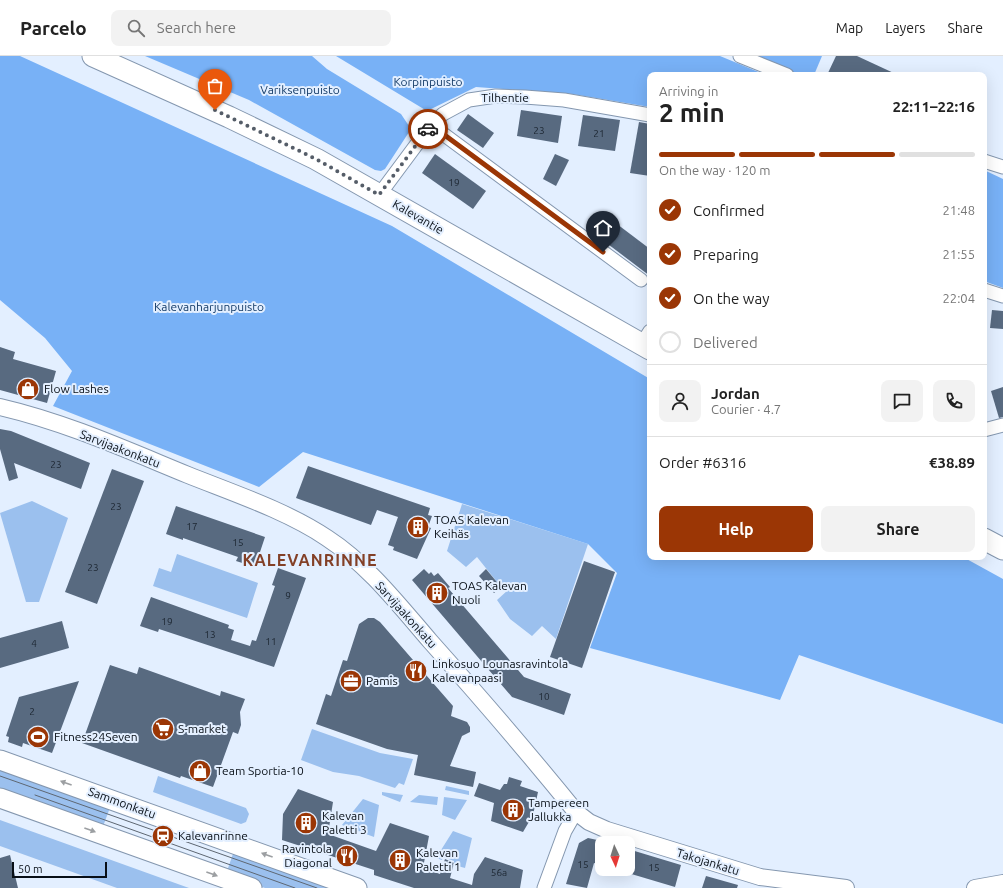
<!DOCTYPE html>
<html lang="en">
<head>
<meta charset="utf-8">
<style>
	body { margin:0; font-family:Ubuntu,sans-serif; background:#f2f2f2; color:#222; height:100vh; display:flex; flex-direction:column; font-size:15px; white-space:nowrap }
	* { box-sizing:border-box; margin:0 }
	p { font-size:13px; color:#767676 }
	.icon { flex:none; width:22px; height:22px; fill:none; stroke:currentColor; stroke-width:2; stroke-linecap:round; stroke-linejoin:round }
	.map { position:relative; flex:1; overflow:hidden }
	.drawer { position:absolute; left:647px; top:16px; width:340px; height:488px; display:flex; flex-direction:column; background:#fff; border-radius:8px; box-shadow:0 4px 16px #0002 }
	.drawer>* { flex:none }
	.needle { width:26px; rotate:176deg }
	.fabs { position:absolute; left:595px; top:780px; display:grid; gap:8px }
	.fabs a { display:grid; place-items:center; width:40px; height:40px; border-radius:8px; background:#fff; box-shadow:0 4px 16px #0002; font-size:20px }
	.scale { position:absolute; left:12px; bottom:10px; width:95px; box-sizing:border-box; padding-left:4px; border:2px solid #080f17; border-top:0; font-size:11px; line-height:14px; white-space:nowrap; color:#080f17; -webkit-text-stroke:3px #e3efff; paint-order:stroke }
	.pin { position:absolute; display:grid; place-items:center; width:34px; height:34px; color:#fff; margin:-41px -17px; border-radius:50% 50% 50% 0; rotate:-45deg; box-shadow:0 0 4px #0007 }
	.pin .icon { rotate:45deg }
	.courier { position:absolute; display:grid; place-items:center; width:40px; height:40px; margin:-20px; border:3px solid #9b3605; border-radius:50%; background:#fff; color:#222; box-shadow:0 1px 5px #0007 }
	.headline em { font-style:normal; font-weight:700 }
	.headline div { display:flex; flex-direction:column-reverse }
	.headline { display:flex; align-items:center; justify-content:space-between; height:68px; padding:0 12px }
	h1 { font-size:26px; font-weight:700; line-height:30px }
	.bar { display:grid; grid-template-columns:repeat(4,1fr); gap:6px 4px; align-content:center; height:48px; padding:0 12px }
	.bar i { height:5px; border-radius:3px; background:#e0e0e0 }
	.bar .on { background:#9b3605 }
	.bar p { grid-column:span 4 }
	.line { display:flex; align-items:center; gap:10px; padding:0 12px; border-top:1px solid #e0e0e0 }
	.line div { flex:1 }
	.round { display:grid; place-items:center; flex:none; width:42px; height:42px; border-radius:8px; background:#f2f2f2 }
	ol { padding:0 12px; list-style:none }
	li { display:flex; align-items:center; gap:12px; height:44px }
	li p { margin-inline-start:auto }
	li .icon { padding:4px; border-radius:50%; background:#9b3605; color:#fff; stroke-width:4 }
	li:last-child { color:#767676 }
	li i { width:22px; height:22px; border:2px solid #e0e0e0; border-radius:50% }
	.cta { display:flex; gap:8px; margin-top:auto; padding:8px 12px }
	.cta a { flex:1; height:46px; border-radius:8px; background:#9b3605; color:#fff; font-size:16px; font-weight:700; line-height:46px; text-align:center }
	.cta a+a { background:#f2f2f2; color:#222 }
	header { display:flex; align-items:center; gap:24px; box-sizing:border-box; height:56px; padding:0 20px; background:#fff; border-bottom:1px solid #e0e0e0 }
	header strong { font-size:19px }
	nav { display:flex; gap:22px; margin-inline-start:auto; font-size:14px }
	.search { width:280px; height:36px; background:#f2f2f2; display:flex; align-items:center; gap:10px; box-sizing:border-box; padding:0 14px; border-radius:8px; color:#767676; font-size:15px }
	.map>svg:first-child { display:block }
	.green { fill:#9bc0ee }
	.forest { fill:#78b1f6 }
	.building { fill:#586a80 }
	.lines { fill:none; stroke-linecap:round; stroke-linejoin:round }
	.minor-casing { stroke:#8497af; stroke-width:15 }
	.tertiary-casing { stroke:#8497af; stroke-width:18 }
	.secondary-casing { stroke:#8497af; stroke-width:21 }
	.primary-casing { stroke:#8497af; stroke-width:23 }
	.minor { stroke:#fff; stroke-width:13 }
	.tertiary { stroke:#fff; stroke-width:16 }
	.secondary { stroke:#fff; stroke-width:19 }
	.primary { stroke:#fff; stroke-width:21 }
	.tram { stroke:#5e6772; stroke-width:1 }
	.oneway { fill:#9c9fa2 }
	.done { stroke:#555d68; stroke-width:4; stroke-dasharray:0 7.2 }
	.route { stroke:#9b3605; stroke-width:5 }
	.labels { text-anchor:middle; stroke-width:4; stroke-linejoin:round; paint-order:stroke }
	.number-label { font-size:10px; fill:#1c2631 }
	.park-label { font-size:12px; fill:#153c68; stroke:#e3efff }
	.street-label { font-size:12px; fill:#080f17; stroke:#e3efff }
	.poi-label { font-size:12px; fill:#080f17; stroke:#e3efff; text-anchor:start }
	.district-label { font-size:16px; font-weight:bold; letter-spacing:1px; fill:#834027; stroke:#e3efff }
</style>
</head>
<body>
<header>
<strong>Parcelo</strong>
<div class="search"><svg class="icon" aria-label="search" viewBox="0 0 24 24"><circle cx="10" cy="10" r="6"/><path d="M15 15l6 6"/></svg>Search here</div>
<nav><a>Map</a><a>Layers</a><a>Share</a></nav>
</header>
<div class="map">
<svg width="1003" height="832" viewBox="0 0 1003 832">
	<rect width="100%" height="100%" fill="#e3efff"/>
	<g class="green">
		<path d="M32,445L68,462L39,546H26L0,457Z"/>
		<path d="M462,448L588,488L556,583L542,570L532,580L510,563L497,544L508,534L501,531L477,501L466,511L447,495Z"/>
		<path d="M177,498L258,527L247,562L153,530L159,512L171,516Z"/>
		<path d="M312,673L380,697L413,703L404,729L399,727L395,732L359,720L333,716L301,704Z"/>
		<path d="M0,711L111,749L102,773L0,737Z"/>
		<path d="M158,720L246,752L249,758L246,766L241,768L153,736Z"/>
		<path d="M446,730L469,735V739L445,734Z"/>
		<path d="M382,736L403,739L400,746L382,739Z"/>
		<path d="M419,739L438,741L437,749L410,746Z"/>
		<path d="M444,741L467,744L455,764L442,759Z"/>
		<path d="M363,743L379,749L374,781L342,769Z"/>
		<path d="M0,764L189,832H117L0,790Z"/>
		<path d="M453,775L472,782L465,812L454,809V805L443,801L442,804L436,802Z"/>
		<path d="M235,792L344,832H265L226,818Z"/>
	</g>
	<g class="forest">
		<path d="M0,0H20L392,170L650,323V501H963L1003,523V668L799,599L780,644L590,592L617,517L588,488L303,396L259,431L53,350L72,315L45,282L0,244Z"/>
		<path d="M145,0H312L327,13L401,58L411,73L385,113L381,115L375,114L249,44Z"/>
		<path d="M336,0H720L766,19H650V51L572,38L476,31L427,55Z"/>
		<path d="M751,0H822L814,19H798Z"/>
		<path d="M984,114L1003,123V232L984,225Z"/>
	</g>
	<g class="building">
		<path d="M836,0H857L898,19H827Z"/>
		<path d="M521,54L562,60L558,87L517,80Z"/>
		<path d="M468,58L494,77L483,92L457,74Z"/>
		<path d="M583,59L620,64L615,95L578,90Z"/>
		<path d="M639,66L650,68V120L630,117Z"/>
		<path d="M435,98L486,135L473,153L422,117Z"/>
		<path d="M555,98L569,104L556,130L543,123Z"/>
		<path d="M605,159L650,193V220L592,176Z"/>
		<path d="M992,254L1003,255V273L990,272Z"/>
		<path d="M0,291L15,296L13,303L56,315L47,347L0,334Z"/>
		<path d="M1003,331V361L999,362L991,335Z"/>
		<path d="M0,373L11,375L90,407L81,433L14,407L18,422L9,425L0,393Z"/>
		<path d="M308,410L430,452L428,459L432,460L428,471L431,472L417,503L393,494L394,491L388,489L398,461L377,454L371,469L296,442Z"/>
		<path d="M112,413L144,425L97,548L65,536Z"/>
		<path d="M176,450L265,481L255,511L236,505L238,501L183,482V484L166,478Z"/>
		<path d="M584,505L615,516L582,612L550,601Z"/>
		<path d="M278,512L306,522L274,611L159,573L158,576L140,570L151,541L229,569L228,572L234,574L231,584L250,590L252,584L256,585L275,530L272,529Z"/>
		<path d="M424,513L429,518L431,516L434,520L438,517L450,531L448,532L524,621L571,638L564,659L512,641L412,524Z"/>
		<path d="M486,513L501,531L494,537L479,520Z"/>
		<path d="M368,562H374L380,566L453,650L451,660L467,666L470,671V676L462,680L450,710L476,716L473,731L414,719L418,699L387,693L316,668L326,638L331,640L343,604L347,605L359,568Z"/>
		<path d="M62,565L69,592L0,612V582Z"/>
		<path d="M110,609L137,618L139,611L220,640L221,635L245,643L240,656L241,669L238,678L233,676L213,731L181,720L180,722L82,687Z"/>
		<path d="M79,625L52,697L23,687L22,691L8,686L9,681L6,680L19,641Z"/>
		<path d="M509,721L522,725L520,730L538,736L533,759L523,776L491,765L494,747L474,740L479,727L500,734L504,728H507Z"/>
		<path d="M298,733L333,746L328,778L376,795L390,767L429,780L423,812L440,818L445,803L454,807L450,822L472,829L474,818L485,801L523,814L520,832H414L374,819V814L282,784L283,758Z"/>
		<path d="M588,782L602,785V809L594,807L587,832L566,828L579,787Z"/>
		<path d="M628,793L681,809L675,831L628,817Z"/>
		<path d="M10,799L18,832H0V802Z"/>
		<path d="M706,820L738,829L737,832H702Z"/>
	</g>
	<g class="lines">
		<g class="minor-casing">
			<g id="minor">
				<path d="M740,0L787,19"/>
				<path d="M431,69L641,224"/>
				<path d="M984,105L1003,111"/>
				<path d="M379,139L431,69L443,58L469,44L496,40L525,41L564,44L650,59"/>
				<path d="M984,234L1003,240"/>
				<path d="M641,289L650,275"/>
				<path d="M984,374L1003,369"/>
				<path d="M544,832L565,775L576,756"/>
			</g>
		</g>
		<g class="tertiary-casing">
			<g id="tertiary">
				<path d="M0,351C65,366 127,394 188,419C233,437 287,455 327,482C367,508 399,549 430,585C480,641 529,698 576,756L589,766L607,774L760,821L846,832"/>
				<path d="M975,832L1003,827"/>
			</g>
		</g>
		<g class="secondary-casing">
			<g id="secondary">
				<path d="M0,704L357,832"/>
				<path d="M0,742L252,832"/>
			</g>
		</g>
		<g class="primary-casing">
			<g id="primary">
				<path d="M93,0L229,61L316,103L650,293"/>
				<path d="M984,483L1003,493"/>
			</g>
		</g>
		<use href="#minor" class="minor"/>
		<use href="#tertiary" class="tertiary"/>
		<use href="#secondary" class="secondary"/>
		<use href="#primary" class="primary"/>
		<g class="tram">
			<path d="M0,720L317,832"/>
			<path d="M35,739L295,832"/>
		</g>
	</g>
	<defs><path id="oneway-solid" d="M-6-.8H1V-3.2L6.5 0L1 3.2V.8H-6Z"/></defs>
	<g class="oneway">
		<use href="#oneway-solid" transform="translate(66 727) rotate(-160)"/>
		<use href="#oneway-solid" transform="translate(90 774) rotate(20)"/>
		<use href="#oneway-solid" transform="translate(267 799) rotate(-160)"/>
		<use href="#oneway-solid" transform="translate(212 818) rotate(20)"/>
	</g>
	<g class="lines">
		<path class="done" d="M215,54L316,103L379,139L428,73"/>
		<path class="route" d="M428,73L431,69L603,196"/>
	</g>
	<defs>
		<g id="shop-disc" transform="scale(1.15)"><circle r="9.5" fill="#9b3605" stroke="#e3efff"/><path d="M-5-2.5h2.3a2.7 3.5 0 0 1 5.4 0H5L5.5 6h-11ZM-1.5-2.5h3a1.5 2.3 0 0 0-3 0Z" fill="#fff"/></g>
		<g id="building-disc" transform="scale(1.15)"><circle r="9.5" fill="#9b3605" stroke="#e3efff"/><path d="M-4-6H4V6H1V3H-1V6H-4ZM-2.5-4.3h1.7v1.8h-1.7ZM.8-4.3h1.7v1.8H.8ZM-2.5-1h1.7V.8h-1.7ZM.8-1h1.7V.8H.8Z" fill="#fff"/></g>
		<g id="restaurant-disc" transform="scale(1.15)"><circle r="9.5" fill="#9b3605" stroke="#e3efff"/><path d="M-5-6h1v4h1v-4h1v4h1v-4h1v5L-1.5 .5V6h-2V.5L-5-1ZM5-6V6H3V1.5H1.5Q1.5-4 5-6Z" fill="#fff"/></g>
		<g id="office-disc" transform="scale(1.15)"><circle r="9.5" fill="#9b3605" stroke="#e3efff"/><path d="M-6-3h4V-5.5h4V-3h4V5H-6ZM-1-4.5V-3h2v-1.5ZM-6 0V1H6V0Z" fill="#fff"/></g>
		<g id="supermarket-disc" transform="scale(1.15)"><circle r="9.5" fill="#9b3605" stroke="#e3efff"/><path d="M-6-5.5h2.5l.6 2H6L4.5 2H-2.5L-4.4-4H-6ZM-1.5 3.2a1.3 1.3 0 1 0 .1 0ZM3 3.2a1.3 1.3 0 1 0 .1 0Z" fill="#fff"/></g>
		<g id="stadium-disc" transform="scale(1.15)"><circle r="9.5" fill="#9b3605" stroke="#e3efff"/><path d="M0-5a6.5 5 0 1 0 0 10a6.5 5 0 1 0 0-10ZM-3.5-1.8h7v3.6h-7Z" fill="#fff"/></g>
		<g id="station-disc" transform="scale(1.15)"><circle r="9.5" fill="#9b3605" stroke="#e3efff"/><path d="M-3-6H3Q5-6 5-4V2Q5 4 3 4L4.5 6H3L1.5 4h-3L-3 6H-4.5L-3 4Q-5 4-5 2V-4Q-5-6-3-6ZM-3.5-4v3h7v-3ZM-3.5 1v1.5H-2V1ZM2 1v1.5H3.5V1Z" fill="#fff"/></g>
	</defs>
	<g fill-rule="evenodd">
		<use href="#shop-disc" x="28" y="333"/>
		<use href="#building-disc" x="418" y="471"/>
		<use href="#building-disc" x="437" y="537"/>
		<use href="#restaurant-disc" x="416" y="615"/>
		<use href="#office-disc" x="351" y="625"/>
		<use href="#supermarket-disc" x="163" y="673"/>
		<use href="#stadium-disc" x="38" y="681"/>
		<use href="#shop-disc" x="200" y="715"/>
		<use href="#building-disc" x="513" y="754"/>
		<use href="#building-disc" x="306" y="767"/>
		<use href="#station-disc" x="163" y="780"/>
		<use href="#restaurant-disc" x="347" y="800"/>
		<use href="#building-disc" x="400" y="804"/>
	</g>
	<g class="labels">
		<g class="number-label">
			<text x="539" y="78">23</text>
			<text x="599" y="81">21</text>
			<text x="454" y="130">19</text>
			<text x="56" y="412">23</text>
			<text x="116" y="454">23</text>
			<text x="192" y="474">17</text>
			<text x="238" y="490">15</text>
			<text x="93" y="515">23</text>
			<text x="288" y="543">9</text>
			<text x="167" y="569">19</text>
			<text x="210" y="582">13</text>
			<text x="271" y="589">11</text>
			<text x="34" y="591">4</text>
			<text x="544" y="644">10</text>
			<text x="32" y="659">2</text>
			<text x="583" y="812">15</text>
			<text x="654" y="815">15</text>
			<text x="499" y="820">56a</text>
		</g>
		<g class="park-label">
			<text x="428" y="30">Korpinpuisto</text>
			<text x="300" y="38">Variksenpuisto</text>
			<text x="209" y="255">Kalevanharjunpuisto</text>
		</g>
		<g class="street-label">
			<text x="505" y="46">Tilhentie</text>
			<text transform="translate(418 161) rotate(30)" y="4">Kalevantie</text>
			<text transform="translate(120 393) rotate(21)" y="4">Sarvijaakonkatu</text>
			<text transform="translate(406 559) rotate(48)" y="4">Sarvijaakonkatu</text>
			<text transform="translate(122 747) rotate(20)" y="4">Sammonkatu</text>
			<text transform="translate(708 806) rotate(17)" y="4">Takojankatu</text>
		</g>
		<g class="poi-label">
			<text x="44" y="337">Flow Lashes</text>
			<text x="434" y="468">TOAS Kalevan<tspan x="434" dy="14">Keihäs</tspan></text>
			<text x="452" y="534">TOAS Kalevan<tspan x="452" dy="14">Nuoli</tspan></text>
			<text x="432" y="612">Linkosuo Lounasravintola<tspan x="432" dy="14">Kalevanpaasi</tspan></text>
			<text x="366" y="629">Pamis</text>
			<text x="178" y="677">S-market</text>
			<text x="54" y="685">Fitness24Seven</text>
			<text x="216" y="719">Team Sportia-10</text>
			<text x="528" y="751">Tampereen<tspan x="528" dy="14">Jallukka</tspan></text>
			<text x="322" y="764">Kalevan<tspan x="322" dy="14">Paletti 3</tspan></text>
			<text x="178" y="784">Kalevanrinne</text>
			<text x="332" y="797" text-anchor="end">Ravintola<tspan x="332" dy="14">Diagonal</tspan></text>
			<text x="416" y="801">Kalevan<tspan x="416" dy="14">Paletti 1</tspan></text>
		</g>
		<g class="district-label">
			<text x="310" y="510">KALEVANRINNE</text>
		</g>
	</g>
</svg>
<div class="fabs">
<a><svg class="needle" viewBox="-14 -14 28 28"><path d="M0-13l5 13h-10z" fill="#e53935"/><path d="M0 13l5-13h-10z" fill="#767676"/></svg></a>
</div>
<div class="scale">50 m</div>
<div class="pin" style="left:215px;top:54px;background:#ea580c"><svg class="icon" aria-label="bag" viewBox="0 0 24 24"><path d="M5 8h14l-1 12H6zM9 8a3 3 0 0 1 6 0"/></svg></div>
<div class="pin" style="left:603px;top:196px;background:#1f2937"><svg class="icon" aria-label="home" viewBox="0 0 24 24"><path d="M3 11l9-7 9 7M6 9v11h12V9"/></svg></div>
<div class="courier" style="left:428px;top:73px"><svg class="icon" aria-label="car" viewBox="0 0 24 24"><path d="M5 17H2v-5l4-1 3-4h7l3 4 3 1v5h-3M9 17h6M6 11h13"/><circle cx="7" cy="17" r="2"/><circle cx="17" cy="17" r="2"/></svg></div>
<section class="drawer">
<div class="headline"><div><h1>2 min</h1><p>Arriving in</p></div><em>22:11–22:16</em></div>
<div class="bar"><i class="on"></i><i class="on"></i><i class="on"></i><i></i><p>On the way · 120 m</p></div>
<ol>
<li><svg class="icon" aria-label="check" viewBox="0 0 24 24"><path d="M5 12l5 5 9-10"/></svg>Confirmed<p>21:48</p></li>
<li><svg class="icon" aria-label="check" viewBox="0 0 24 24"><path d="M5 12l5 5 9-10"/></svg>Preparing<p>21:55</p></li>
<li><svg class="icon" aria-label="check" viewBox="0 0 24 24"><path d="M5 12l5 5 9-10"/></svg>On the way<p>22:04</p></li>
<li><i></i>Delivered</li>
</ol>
<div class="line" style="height:72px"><a class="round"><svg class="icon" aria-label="person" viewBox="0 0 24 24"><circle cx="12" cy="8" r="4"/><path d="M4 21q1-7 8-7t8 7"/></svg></a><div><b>Jordan</b><p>Courier · 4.7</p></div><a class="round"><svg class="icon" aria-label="chat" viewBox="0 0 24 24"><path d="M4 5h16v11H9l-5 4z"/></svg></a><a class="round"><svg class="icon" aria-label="phone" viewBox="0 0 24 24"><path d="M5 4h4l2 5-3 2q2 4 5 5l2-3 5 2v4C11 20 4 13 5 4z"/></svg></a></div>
<div class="line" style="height:52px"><div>Order #6316</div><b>€38.89</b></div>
<div class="cta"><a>Help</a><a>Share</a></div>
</section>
</div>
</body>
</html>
